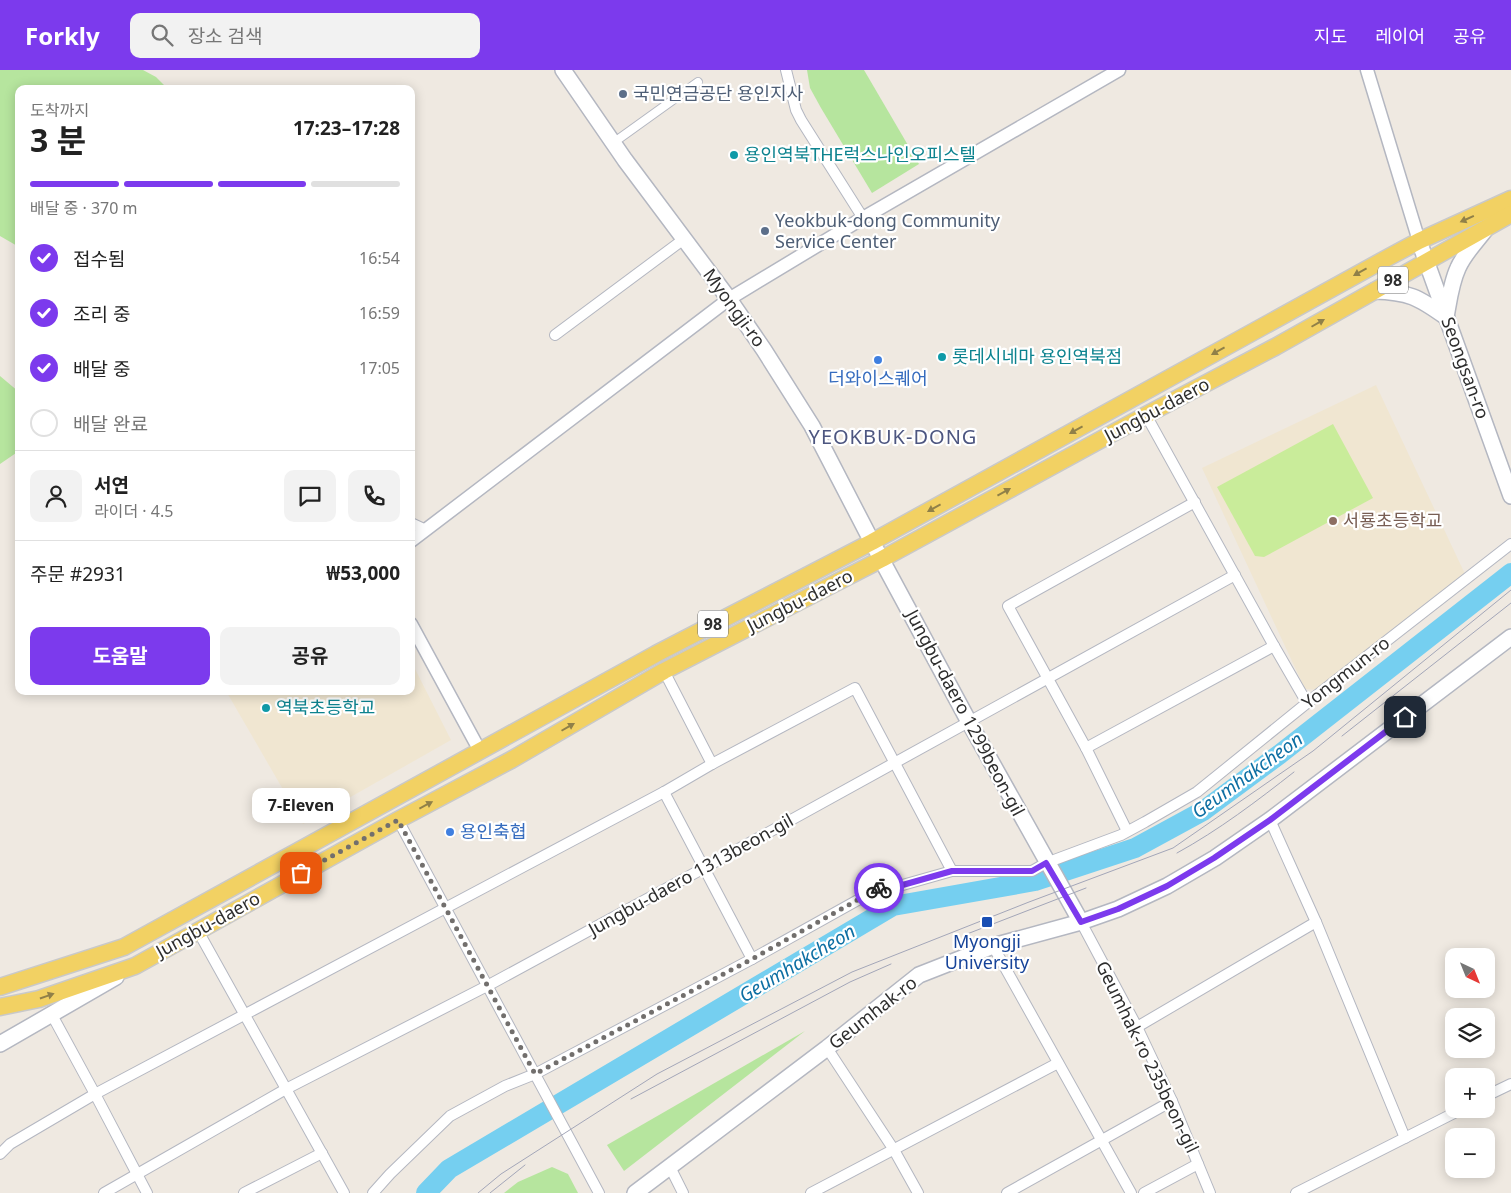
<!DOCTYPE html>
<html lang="ko">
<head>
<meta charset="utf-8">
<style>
	body { margin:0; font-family:"Noto Sans","Noto Sans KR",sans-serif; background:#f2f2f2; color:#222; height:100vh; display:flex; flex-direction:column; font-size:19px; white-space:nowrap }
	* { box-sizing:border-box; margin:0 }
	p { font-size:16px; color:#767676 }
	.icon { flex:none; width:28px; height:28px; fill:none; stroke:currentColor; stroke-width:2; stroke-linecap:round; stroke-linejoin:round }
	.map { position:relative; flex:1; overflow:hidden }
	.panel { position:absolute; left:15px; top:15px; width:400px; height:610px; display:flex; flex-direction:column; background:#fff; border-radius:10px; box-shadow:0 2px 12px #0003 }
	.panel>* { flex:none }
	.needle { width:32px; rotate:137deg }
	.buttons { position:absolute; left:1445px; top:878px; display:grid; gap:10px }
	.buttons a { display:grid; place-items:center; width:50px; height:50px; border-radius:10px; background:#fff; box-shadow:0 2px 12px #0003; font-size:25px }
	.pin { position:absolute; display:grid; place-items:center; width:42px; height:42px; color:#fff; margin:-21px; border-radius:10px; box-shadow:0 2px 8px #0006 }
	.courier { position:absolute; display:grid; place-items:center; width:50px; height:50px; margin:-25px; border:4px solid #7c3aed; border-radius:50%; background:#fff; color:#222; box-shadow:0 1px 6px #0007 }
	.bubble { position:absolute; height:35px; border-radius:10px; background:#fff; box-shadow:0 2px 12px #0003; font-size:16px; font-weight:700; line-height:35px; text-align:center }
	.headline em { font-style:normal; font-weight:700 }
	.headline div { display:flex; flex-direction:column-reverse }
	.headline { display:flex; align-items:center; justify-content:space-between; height:85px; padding:0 15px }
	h1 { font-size:32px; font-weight:700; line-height:38px }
	.bar { display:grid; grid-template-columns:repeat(4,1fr); gap:8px 5px; align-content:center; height:60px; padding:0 15px }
	.bar i { height:6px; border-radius:4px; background:#e0e0e0 }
	.bar .on { background:#7c3aed }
	.bar p { grid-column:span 4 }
	.line { display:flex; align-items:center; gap:12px; padding:0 15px; border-top:1px solid #e0e0e0 }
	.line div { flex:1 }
	.round { display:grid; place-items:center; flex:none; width:52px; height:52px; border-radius:10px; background:#f2f2f2 }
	ol { padding:0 15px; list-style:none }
	li { display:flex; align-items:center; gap:15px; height:55px }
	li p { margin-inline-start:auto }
	li .icon { padding:5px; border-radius:50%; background:#7c3aed; color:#fff; stroke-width:4 }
	li:last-child { color:#767676 }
	li i { width:28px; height:28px; border:2px solid #e0e0e0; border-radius:50% }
	.action { display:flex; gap:10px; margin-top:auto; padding:10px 15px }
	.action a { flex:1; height:58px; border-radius:10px; background:#7c3aed; color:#fff; font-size:20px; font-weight:700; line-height:58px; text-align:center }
	.action a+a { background:#f2f2f2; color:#222 }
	header { display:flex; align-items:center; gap:30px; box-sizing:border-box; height:70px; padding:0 25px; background:#7c3aed; color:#fff }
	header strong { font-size:24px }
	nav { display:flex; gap:28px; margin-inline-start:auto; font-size:18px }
	.search { width:350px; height:45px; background:#f2f2f2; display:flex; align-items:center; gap:12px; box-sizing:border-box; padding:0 18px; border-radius:10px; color:#767676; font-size:19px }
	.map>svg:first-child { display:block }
	.education { fill:#f0e6d1 }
	.green { fill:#b6e59e }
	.pitch { fill:#c9ec9a }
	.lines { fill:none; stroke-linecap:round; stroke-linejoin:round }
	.river { stroke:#75cff0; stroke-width:20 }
	.pedestrian-casing { stroke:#b4b7c1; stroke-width:10 }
	.minor-casing { stroke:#b4b7c1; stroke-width:12 }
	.tertiary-casing { stroke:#b4b7c1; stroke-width:15 }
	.secondary-casing { stroke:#b4b7c1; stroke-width:18 }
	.primary-casing { stroke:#c9c9c9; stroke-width:19 }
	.pedestrian { stroke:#fff; stroke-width:8 }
	.minor { stroke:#fff; stroke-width:10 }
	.tertiary { stroke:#fff; stroke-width:12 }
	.secondary { stroke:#fff; stroke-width:15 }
	.primary { stroke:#f2d163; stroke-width:16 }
	.tram { stroke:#a3a6b8; stroke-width:1 }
	.oneway { fill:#908048 }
	.done { stroke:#726f6d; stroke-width:5; stroke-dasharray:0 9 }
	.route { stroke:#7c3aed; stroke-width:6 }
	.service-dot { fill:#5c6f8a; stroke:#fff; stroke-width:2 }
	.culture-dot { fill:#0f9aa8; stroke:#fff; stroke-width:2 }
	.shop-dot { fill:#3f7fe0; stroke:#fff; stroke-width:2 }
	.education-dot { fill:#8d6e63; stroke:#fff; stroke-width:2 }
	.transit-dot { fill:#1a4fb4; stroke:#fff; stroke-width:2 }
	.labels { text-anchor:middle; stroke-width:4.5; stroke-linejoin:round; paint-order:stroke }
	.shield { fill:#fff; stroke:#6d6d6d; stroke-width:1 }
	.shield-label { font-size:16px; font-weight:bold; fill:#2e2e2e }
	.service-label { font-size:18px; fill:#4e5e75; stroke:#fff; text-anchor:start }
	.culture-label { font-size:18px; fill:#0d838f; stroke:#fff; text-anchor:start }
	.street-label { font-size:18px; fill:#2e2e2e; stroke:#fff }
	.shop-label { font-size:18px; fill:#366cbe; stroke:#fff }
	.education-label { font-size:18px; fill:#785e54; stroke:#fff; text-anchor:start }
	.transit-label { font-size:18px; fill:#164399; stroke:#fff }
	.water-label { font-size:19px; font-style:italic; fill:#0d6fa3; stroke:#fff }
	.quarter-label { font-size:20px; letter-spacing:1px; fill:#4d5680; stroke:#fff }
</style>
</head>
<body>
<header>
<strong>Forkly</strong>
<div class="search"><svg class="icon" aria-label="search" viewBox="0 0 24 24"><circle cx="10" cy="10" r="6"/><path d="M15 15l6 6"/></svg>장소 검색</div>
<nav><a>지도</a><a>레이어</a><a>공유</a></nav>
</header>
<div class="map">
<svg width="1511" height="1123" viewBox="0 0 1511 1123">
	<rect width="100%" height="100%" fill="#efe9e1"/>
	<g class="education">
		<path d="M1376,315L1465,504L1319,620L1305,619L1202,398Z"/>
		<path d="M411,591L451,670L303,754L226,621H411Z"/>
	</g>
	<g class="green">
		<path d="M0,0H143L156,7L168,19H19V177L0,166Z"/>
		<path d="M807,0H864L919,94L872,123L821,38L810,18Z"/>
		<path d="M0,306L19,322V381L0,394Z"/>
		<path d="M805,961L624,1101L607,1075Z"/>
		<path d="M552,1097L568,1104L578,1123H504L518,1112Z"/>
	</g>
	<path class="pitch" d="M1333,354L1373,428L1264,487L1255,486L1217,417Z"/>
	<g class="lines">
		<path class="river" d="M426,1123L449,1099L893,836L1035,811L1135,778L1203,741L1280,684L1511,503"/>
		<g class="pedestrian-casing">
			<path id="pedestrian" d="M613,73L698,12"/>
		</g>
		<g class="minor-casing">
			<g id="minor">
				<path d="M786,0L796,40L801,50L863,148"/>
				<path d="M555,265L684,169"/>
				<path d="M1146,345L1274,576L1307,633"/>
				<path d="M411,453L426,460"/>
				<path d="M664,601L712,694"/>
				<path d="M1086,678L1274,576"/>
				<path d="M664,722L752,889"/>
				<path d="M398,750L599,1123"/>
				<path d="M1270,750L1316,852L1405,1068"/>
				<path d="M1127,761L1086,678L1008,536L1195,432"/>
				<path d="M1081,852L1137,957L1172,1031L1210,1123"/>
				<path d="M198,861L344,1123"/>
				<path d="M993,876L1131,1123"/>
				<path d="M52,945L95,1024L147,1123"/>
				<path d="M1137,957L1316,852"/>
				<path d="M827,978L894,1080L918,1123"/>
				<path d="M1486,1026L1511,1014"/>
				<path d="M0,1084L10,1074L95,1024L664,722L712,694L855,618L952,801"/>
				<path d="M670,1097L683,1123"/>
				<path d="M104,1123L286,1019L487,916L704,798L1235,505"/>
				<path d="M244,1123L322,1083"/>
				<path d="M373,1123L390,1104L450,1046L505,1016L535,1004L752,889L883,816H899L952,801H1032L1046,793L1121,765L1145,752L1197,722L1307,633L1511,474"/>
				<path d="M811,1123L1058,993"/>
				<path d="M1007,1123L1172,1031"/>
				<path d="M1144,1123L1198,1094"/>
				<path d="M1296,1123L1462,1039"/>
			</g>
		</g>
		<g class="tertiary-casing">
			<g id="tertiary">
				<path d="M1367,0L1419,171"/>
				<path d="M411,471L729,229L863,148L1119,0"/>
				<path d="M411,554L480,681"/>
			</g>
		</g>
		<g class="secondary-casing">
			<g id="secondary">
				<path d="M563,0L625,90L729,229L764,280L812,356L872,472L969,652L1081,852"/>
				<path d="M1419,171L1511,426"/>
				<path d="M1374,221C1409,222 1418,227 1446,247C1449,231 1451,213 1458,198C1464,184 1476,172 1485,160"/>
				<path d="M0,974L116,907"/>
				<path d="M635,1123L827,978L919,905L993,876L1081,852L1118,839L1167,816L1215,788L1270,750L1511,567"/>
			</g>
		</g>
		<g class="primary-casing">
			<g id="primary">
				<path d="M0,917L124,877L656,584L872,472L1389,187L1419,171L1511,129"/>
				<path d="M0,937L39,929L135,896L398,750L511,690L664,601L882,489L1146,345L1275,277L1511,144"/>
			</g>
		</g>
		<use href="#pedestrian" class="pedestrian"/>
		<use href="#minor" class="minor"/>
		<use href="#tertiary" class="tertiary"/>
		<use href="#secondary" class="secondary"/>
		<use href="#primary" class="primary"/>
		<g class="tram">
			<path d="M1342,666L1511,533"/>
			<path d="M1177,783C1219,760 1257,731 1294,702"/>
			<path d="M967,864L1086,818"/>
			<path d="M631,1029L850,912L891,894"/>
			<path d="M478,1123L501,1104L657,1004L852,902L1029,832L1173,778L1313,681L1511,520"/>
			<path d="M490,1123L525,1095"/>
		</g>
	</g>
	<defs><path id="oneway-solid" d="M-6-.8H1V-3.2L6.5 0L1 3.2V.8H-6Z" transform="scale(1.25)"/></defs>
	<g class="oneway">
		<use href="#oneway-solid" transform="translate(1467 149) rotate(156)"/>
		<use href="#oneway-solid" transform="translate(1360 202) rotate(151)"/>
		<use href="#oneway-solid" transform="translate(1318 253) rotate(-30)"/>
		<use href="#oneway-solid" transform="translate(1218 281) rotate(151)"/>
		<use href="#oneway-solid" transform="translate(1076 360) rotate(151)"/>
		<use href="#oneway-solid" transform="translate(1004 422) rotate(-29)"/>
		<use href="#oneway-solid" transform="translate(934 438) rotate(151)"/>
		<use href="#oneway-solid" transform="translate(568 657) rotate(-30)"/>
		<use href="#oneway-solid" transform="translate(426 735) rotate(-28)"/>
		<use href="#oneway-solid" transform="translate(47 926) rotate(-19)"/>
	</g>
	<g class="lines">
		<path class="done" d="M301,803L398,750L535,1004L752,889L879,818"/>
		<path class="route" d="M879,818L883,816H899L952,801H1032L1046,793L1081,852L1118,839L1167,816L1214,788L1270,750L1405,647"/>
	</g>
	<g class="service-dot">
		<circle cx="623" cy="24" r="5"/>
		<circle cx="765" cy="161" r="5"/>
	</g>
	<g class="culture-dot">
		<circle cx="734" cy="85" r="5"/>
		<circle cx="942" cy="287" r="5"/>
		<circle cx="266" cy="638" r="5"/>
	</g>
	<g class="shop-dot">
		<circle cx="878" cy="290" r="5"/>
		<circle cx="450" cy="762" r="5"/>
	</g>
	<circle class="education-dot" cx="1333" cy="451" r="5"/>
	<rect class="transit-dot" x="981" y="846" width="12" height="12" rx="2.5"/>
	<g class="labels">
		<g class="shield">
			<rect x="1378" y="196.5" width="30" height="27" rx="4"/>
			<rect x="698" y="540.5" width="30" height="27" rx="4"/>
		</g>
		<g class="shield-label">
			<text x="1393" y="216">98</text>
			<text x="713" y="560">98</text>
		</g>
		<g class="service-label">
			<text x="633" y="30">국민연금공단 용인지사</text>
			<text x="775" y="157">Yeokbuk-dong Community<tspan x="775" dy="21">Service Center</tspan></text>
		</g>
		<g class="culture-label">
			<text x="744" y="91">용인역북THE럭스나인오피스텔</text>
			<text x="952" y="293">롯데시네마 용인역북점</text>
			<text x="276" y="644">역북초등학교</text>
		</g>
		<g class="street-label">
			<text transform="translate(734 238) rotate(54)" y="6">Myongji-ro</text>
			<text transform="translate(1465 298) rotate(70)" y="6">Seongsan-ro</text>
			<text transform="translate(1157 340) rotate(-28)" y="6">Jungbu-daero</text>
			<text transform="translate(800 531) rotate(-27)" y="6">Jungbu-daero</text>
			<text transform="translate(1346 603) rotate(-38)" y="6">Yongmun-ro</text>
			<text transform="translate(965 643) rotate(62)" y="6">Jungbu-daero 1299beon-gil</text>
			<text transform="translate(691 805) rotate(-29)" y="6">Jungbu-daero 1313beon-gil</text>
			<text transform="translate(208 855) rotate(-29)" y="6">Jungbu-daero</text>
			<text transform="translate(873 943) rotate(-38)" y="6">Geumhak-ro</text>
			<text transform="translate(1147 987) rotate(64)" y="6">Geumhak-ro 235beon-gil</text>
		</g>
		<g class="shop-label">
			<text x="878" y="315">더와이스퀘어</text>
			<text x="460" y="768" text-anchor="start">용인축협</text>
		</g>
		<g class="education-label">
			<text x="1343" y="457">서룡초등학교</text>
		</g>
		<g class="transit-label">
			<text x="987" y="878">Myongji<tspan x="987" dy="21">University</tspan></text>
		</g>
		<g class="water-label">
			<text transform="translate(1247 705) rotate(-36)" y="7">Geumhakcheon</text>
			<text transform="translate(797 893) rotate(-31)" y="7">Geumhakcheon</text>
		</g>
		<g class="quarter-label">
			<text x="893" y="374">YEOKBUK-DONG</text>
		</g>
	</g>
</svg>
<div class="buttons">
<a><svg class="needle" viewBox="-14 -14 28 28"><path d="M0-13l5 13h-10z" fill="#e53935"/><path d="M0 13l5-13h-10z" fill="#767676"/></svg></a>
<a><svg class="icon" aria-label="layers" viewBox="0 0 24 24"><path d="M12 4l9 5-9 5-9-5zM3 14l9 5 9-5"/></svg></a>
<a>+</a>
<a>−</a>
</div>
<div class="pin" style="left:301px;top:803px;background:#ea580c"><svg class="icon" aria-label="bag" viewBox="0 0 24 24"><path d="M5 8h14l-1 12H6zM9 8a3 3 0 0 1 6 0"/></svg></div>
<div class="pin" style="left:1405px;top:647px;background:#1f2937"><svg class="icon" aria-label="home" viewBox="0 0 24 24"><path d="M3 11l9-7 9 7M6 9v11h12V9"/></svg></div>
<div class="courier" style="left:879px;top:818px"><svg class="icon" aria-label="bike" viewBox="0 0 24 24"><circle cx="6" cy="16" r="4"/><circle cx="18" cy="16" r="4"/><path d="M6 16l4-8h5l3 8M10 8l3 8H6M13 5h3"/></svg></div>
<div class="bubble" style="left:252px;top:718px;width:98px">7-Eleven</div>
<section class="panel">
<div class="headline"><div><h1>3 분</h1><p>도착까지</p></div><em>17:23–17:28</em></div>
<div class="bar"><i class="on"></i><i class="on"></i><i class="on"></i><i></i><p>배달 중 · 370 m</p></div>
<ol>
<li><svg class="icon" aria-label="check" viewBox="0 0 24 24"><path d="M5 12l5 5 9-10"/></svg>접수됨<p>16:54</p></li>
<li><svg class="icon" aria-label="check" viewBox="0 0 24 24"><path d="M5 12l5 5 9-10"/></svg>조리 중<p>16:59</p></li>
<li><svg class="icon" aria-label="check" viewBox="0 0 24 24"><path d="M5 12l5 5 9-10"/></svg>배달 중<p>17:05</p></li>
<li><i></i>배달 완료</li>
</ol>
<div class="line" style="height:90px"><a class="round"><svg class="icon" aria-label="person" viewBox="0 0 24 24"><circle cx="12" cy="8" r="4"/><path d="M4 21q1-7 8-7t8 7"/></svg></a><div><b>서연</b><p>라이더 · 4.5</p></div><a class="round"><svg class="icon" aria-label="chat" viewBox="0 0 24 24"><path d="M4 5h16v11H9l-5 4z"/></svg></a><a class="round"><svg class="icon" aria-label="phone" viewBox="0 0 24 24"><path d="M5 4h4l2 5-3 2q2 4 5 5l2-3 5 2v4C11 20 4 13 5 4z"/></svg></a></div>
<div class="line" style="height:65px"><div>주문 #2931</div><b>₩53,000</b></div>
<div class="action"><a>도움말</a><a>공유</a></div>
</section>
</div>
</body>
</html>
